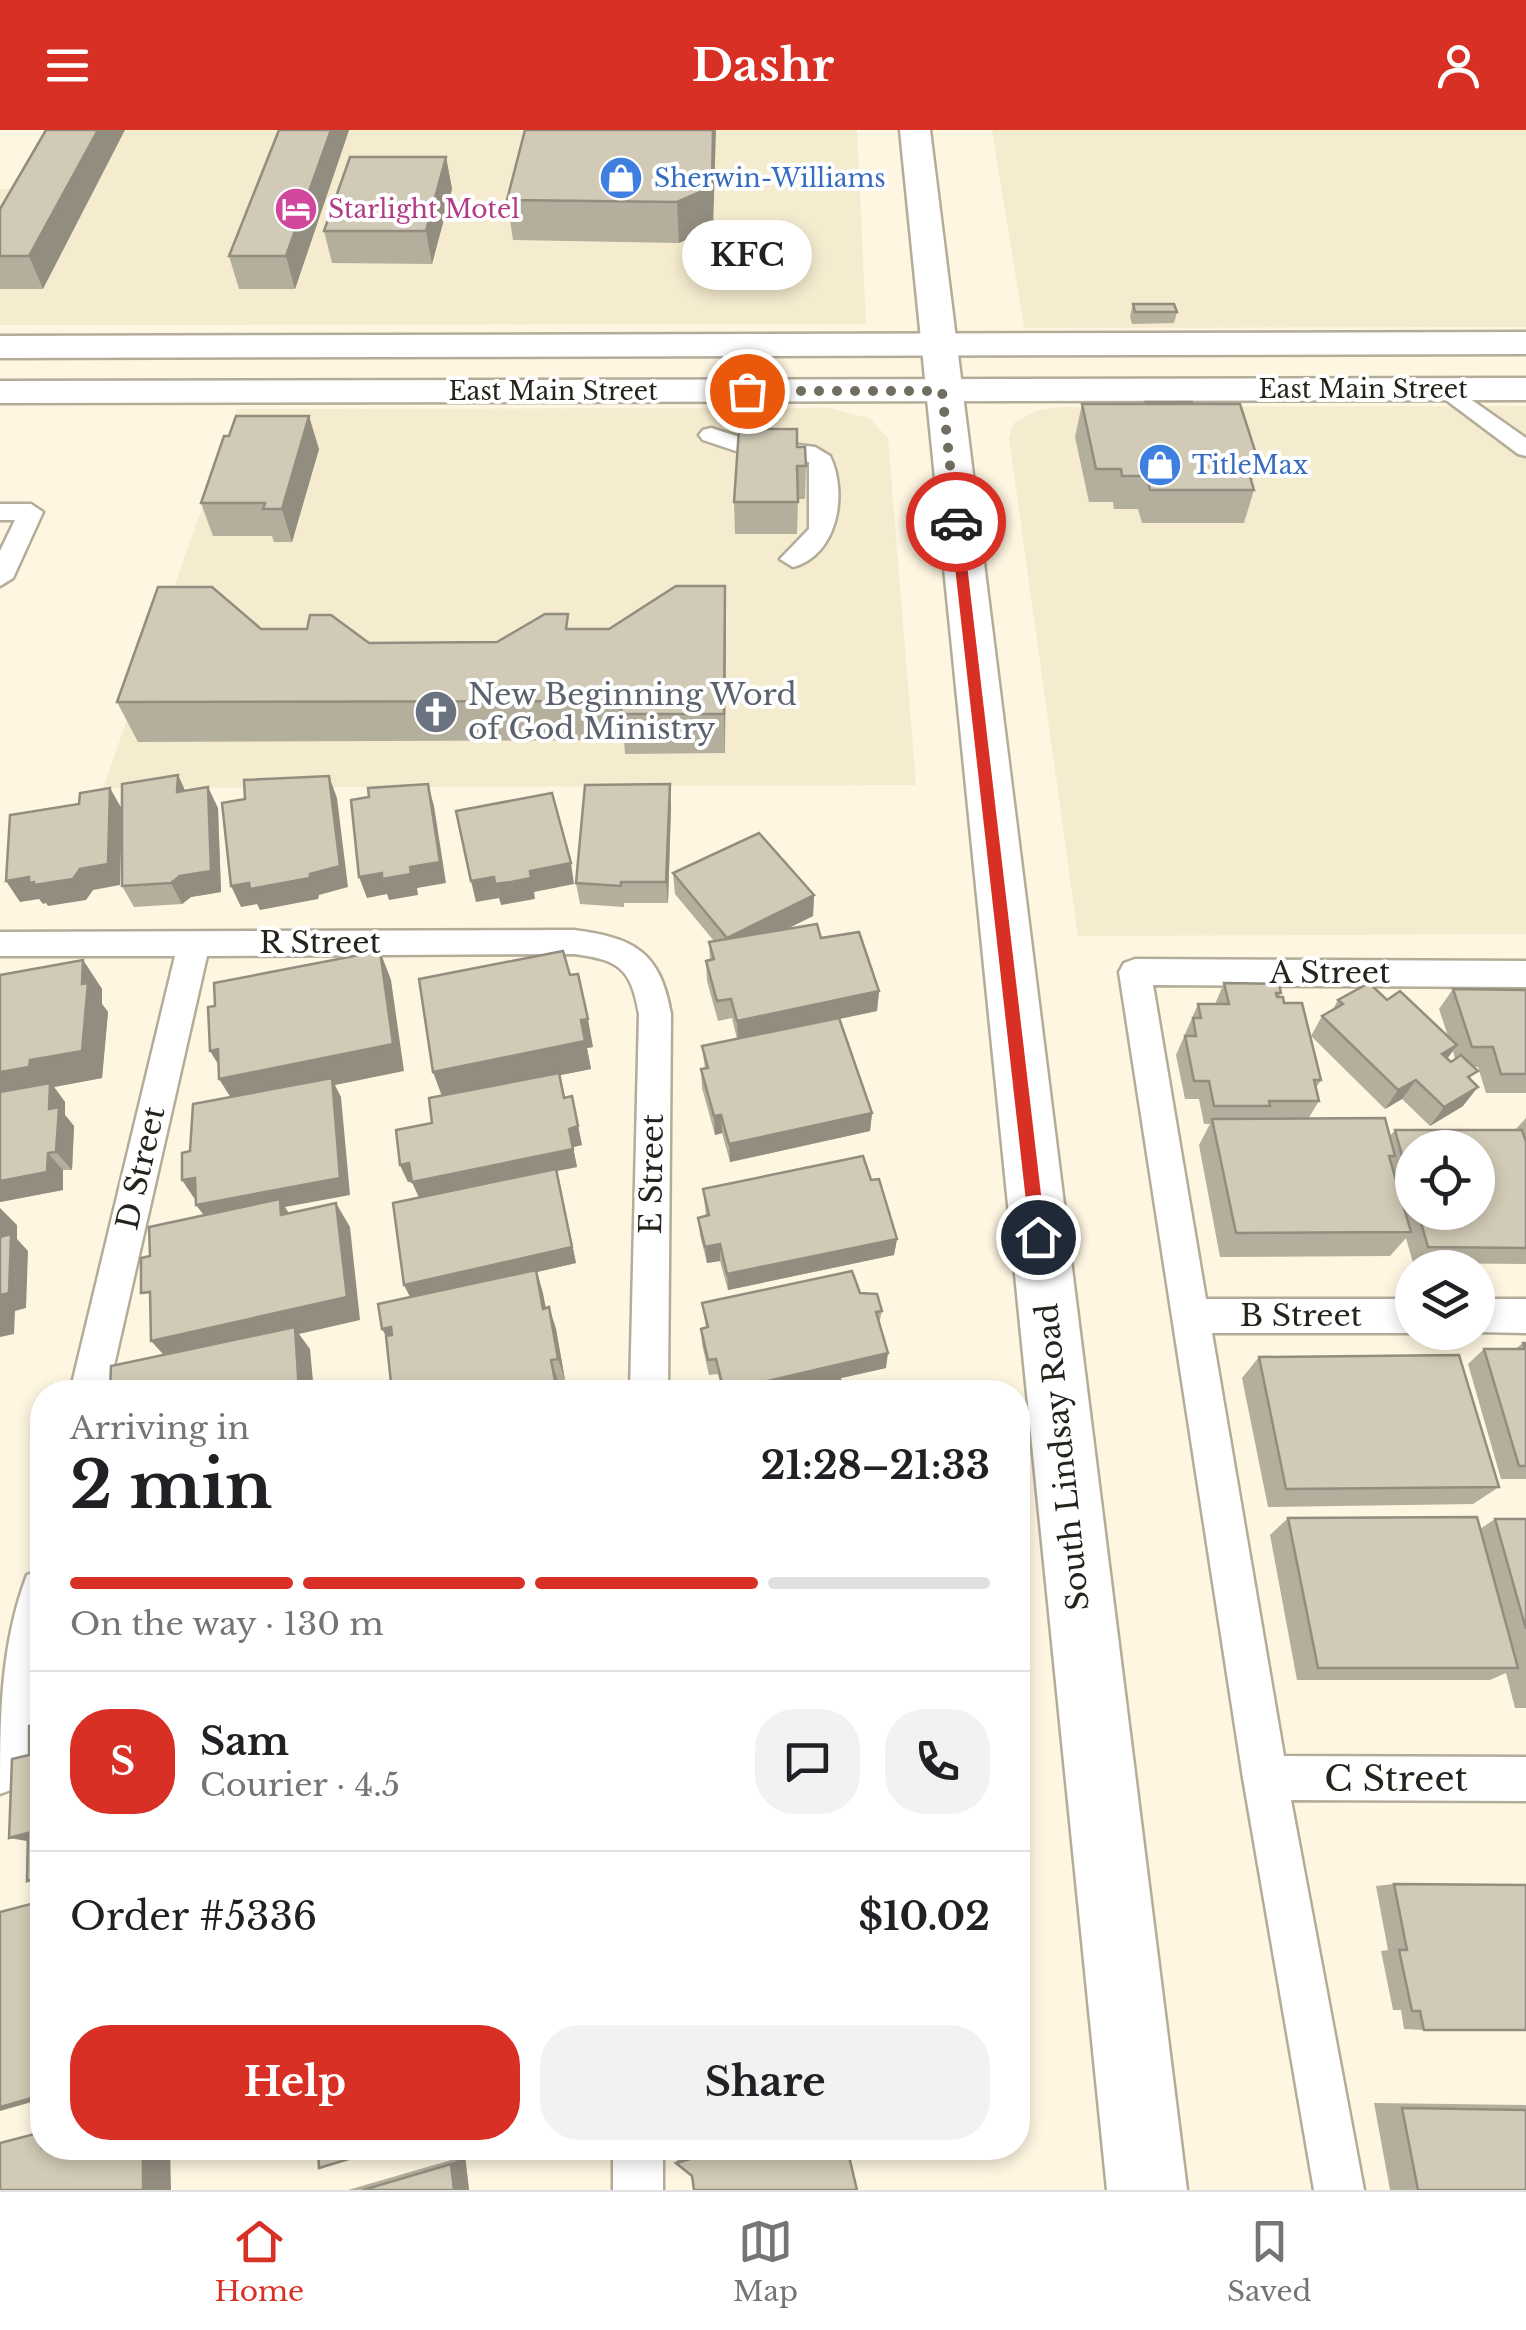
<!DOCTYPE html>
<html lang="en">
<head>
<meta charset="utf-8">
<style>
	body { margin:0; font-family:"Libre Baskerville",serif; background:#f2f2f2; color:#202124; height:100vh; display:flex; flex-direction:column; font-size:38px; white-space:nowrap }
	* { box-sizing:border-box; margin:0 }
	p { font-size:32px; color:#757577 }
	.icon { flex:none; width:55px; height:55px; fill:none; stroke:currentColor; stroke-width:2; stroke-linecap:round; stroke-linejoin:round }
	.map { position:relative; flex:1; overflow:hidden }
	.details { position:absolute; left:30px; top:1250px; width:1000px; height:780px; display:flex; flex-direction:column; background:#fff; border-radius:40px; box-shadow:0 5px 15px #0003 }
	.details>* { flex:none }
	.buttons { position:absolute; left:1395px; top:1000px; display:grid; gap:20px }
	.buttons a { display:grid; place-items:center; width:100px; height:100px; border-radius:50%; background:#fff; box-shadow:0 5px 15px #0003; font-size:50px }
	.pin { position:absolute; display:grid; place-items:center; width:85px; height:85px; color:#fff; margin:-42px; border:5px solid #fff; border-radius:50%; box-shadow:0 2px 10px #0007 }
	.courier { position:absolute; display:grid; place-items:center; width:100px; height:100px; margin:-50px; border:8px solid #d93025; border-radius:50%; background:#fff; color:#222; box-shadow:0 2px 12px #0007 }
	.bubble { position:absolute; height:70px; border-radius:35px; background:#fff; box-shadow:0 5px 15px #0003; font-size:32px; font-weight:700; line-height:70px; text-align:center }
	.overview em { font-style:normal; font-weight:700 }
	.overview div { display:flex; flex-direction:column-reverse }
	.overview { display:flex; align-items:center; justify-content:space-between; height:170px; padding:0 40px }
	h1 { font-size:65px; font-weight:700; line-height:75px }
	.bar { display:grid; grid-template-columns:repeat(4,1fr); gap:15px 10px; align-content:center; height:120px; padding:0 40px }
	.bar i { height:12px; border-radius:8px; background:#e0e0e0 }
	.bar .on { background:#d93025 }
	.bar p { grid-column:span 4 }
	.line { display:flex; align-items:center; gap:25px; padding:0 40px; border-top:2px solid #e0e0e0 }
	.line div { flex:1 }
	.round { display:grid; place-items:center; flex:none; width:105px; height:105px; border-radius:40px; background:#f2f2f2 }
	.cta { display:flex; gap:20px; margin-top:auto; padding:20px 40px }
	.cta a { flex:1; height:115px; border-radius:40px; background:#d93025; color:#fff; font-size:40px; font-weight:700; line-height:115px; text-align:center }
	.cta a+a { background:#f2f2f2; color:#202124 }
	header { display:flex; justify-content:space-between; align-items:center; height:130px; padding:0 40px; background:#d93025; color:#fff; font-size:45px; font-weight:700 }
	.tabs { display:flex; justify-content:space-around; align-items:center; height:140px; border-top:2px solid #e0e0e0; background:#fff; font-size:28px; color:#757577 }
	.tabs a { display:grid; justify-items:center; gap:5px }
	.tabs .on { color:#d93025 }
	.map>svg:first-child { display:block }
	.built { fill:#f5ebcf }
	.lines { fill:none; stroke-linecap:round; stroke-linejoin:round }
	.lane-casing { stroke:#b3ac99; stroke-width:5 }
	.secondary-casing { stroke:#b3ac99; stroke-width:5 }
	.primary-casing { stroke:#b3ac99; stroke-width:5 }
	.lane { fill:#fff; fill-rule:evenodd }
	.secondary { fill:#fff; fill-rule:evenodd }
	.primary { fill:#fff; fill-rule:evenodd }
	.wall { fill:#b4ae9d; fill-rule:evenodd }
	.shaded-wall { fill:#928d7f }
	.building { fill:#d1cab6; stroke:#928d7f; stroke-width:2.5 }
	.route { fill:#d93025 }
	.done { stroke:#716d60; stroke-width:10; stroke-dasharray:0 18 }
	.labels { text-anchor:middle; stroke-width:8; stroke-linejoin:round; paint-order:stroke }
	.far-shop-label { font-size:25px; fill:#366cbe; stroke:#fff; text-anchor:start }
	.far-hotel-label { font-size:25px; fill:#b23c85; stroke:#fff; text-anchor:start }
	.far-street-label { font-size:25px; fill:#25231b; stroke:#fff }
	.worship-label { font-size:30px; fill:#5b616d; stroke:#fff; text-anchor:start }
	.street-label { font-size:30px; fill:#25231b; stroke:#fff }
	.near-street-label { font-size:35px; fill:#25231b; stroke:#fff }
</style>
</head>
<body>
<header><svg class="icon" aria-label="menu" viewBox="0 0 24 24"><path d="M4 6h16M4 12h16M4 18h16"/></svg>Dashr<svg class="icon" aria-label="person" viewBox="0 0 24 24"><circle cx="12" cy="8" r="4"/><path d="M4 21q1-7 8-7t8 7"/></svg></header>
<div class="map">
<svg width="1526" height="2060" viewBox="0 0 1526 2060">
	<rect width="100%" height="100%" fill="#fef6e1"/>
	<g class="built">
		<path d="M59,0H857L866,194L0,195V59H26Z"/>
		<path d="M992,0H1526V197L1024,198Z"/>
		<path d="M1526,276V804L1078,806L1009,308L1014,293L1038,280L1062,277Z"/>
		<path d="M828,278L869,288L888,308L916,655L103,658L237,279Z"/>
	</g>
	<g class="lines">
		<g class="lane-casing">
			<g id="lane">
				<path d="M1446,252L1526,308V326L1518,324L1438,264L1434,259Z"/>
				<path d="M711,298L746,309L815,317L830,326C848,363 838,425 793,437L780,429L809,399V332L742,323L703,310L699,305L703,300Z"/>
				<path d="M0,374H31L43,382L13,448L0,456V421L15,390H0Z"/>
				<path d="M574,800C634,808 660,821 671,884L668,1262H630L639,884C631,838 619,830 574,824L207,826L108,1262H70L175,826H0V802Z"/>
				<path d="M1135,829L1526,831V857L1153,855L1206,1169H1412V1203H1212L1284,1626L1526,1627V1671L1291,1670L1364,2060H1314L1243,1648L1119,842L1124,833Z"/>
				<path d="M1478,1169H1526V1203L1476,1202Z"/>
				<path d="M42,1439C47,1511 44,1590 16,1658L0,1664C0,1589 0,1516 27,1445Z"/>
				<rect x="613" y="2018" width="50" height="42"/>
			</g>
		</g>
		<g class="secondary-casing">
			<path id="secondary" d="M900,0H930L1187,2060H1107Z"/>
		</g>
		<g class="primary-casing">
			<g id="primary">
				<path d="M1526,202V224L0,228V206Z"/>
				<path d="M1526,248V270L0,273V251Z"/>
			</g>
		</g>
		<use href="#lane" class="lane"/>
		<use href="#secondary" class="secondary"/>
		<use href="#primary" class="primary"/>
	</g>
	<g class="wall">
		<path d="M46,0L43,159H0V79Z"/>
		<path d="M279,0H349L295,159H239L229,126Z"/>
		<path d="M714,24L713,97L679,113L513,110L507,70Z"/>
		<path d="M446,27L452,59L432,134L332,133L324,101Z"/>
		<path d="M1133,174L1177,182L1174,193L1132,194L1130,186Z"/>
		<path d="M1146,272L1193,274L1258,330L1252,351L1254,360L1244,393H1142L1138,379H1114L1113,372H1089L1075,307L1082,274H1146Z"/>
		<path d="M797,317L806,336L805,369H798L797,404H735L734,372Z"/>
		<path d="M319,319L292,412H274L272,406H213L201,373Z"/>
		<path d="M725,456V623L625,624L624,610L138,612L117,572L261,499L369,513L497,512L570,499H609Z"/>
		<path d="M178,645L185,661L218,678L221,762L191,767L182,774L134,777L122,756Z"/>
		<path d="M671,676L668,773H624V777L580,774L576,753Z"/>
		<path d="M673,743L814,765L813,786L787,799L821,808L879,861L877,881L839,889L872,983L870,1001L730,1032L722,1003L715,1005L702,958L701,939H705L702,916L737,909L732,888L718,891L707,851L706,831L710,830L709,812L714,811L675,764Z"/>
		<path d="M83,830L102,859V874L108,882L102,948L54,957L65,972V985L74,996L72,1040H63V1060L0,1072Z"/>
		<path d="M570,845L593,917L587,918L591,939L560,945L565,967L572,966L582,1015L573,1017L577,1037L557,1041L576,1133L537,1142L546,1178L549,1177L556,1199L565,1250L558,1251L561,1262H392L386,1207L410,1167L419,1068L412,1052H408L400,1035L432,993L442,965Z"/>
		<path d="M1224,853L1281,863L1279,867L1284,873L1321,950L1316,958L1319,971L1308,989L1390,1006L1395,1000H1515L1526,988V1134L1413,1133L1406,1108L1390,1126L1220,1127L1199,1015L1210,994H1204L1199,969H1185L1176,925L1198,874H1215ZM1412,1018L1478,1082H1412Z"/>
		<path d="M1453,859L1526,860V963H1486L1478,937H1473L1463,976L1430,996L1402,969L1385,979L1311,906L1322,886L1332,881L1338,870H1387L1448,906L1439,879ZM1453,921L1455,929L1451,932L1447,929Z"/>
		<path d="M871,1050L897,1109L894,1125L728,1160L720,1131L707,1133L700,1105L698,1088L706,1086L703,1059Z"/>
		<path d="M860,1163L882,1181L879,1194L886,1238L802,1257L844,1262H722L718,1244L709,1245L702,1214L701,1199L706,1197L702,1173Z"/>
		<path d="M1523,1213H1526V1349H1501L1468,1234L1484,1219H1515Z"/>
		<path d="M1259,1227L1499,1357L1473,1374L1268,1377L1242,1248Z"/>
		<path d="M1288,1388L1480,1399L1495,1389H1526V1578H1515L1506,1543L1490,1550H1297L1270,1405Z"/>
		<path d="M1394,1754L1424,1900L1404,1899L1401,1880H1393L1381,1821L1388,1820L1376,1756Z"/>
		<path d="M1374,1973L1526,1975V2060H1390Z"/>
		<path d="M712,2018H847L692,2046L676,2033L678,2027Z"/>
		<path d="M465,2026L469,2060H348Z"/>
	</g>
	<g class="shaded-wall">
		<path d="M98,0H125L43,159L29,126Z"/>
		<path d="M331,0H349L295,159L286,126Z"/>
		<path d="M713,0H716L713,97L679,113L677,72Z"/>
		<path d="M446,27L452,59L432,134L426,101Z"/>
		<path d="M309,286L319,319L292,412L282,379Z"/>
		<path d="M725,456L726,497L725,623L724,584Z"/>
		<path d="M178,645L188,667L177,662Z"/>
		<path d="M329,646L337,668L348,757L319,765L318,769L260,780L257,774L241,777L231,756L249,753Z"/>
		<path d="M428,654L434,676L446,753L417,758L418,765L389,770L387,764L367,768L359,747L410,737Z"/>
		<path d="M670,654L671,676L668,773L666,752Z"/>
		<path d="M208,657L218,678L221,762L191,767L182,774L171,753Z"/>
		<path d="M110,658L122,679L120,755L93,760L86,770L48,776L46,773L43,774L39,769L20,772L6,751Z"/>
		<path d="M571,733L574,754L534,762L535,769L501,775L495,754L530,741Z"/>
		<path d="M494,747L499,768L476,772L471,751Z"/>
		<path d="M814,765L813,786L727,828V808Z"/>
		<path d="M380,821L391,850L404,941L335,955L341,967L350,1065L285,1077L295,1093L209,1092L196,1075L236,976L219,949L226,947L210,921Z"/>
		<path d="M83,830L102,859V874L108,882L102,948L54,957L65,972V985L74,996L72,1040L56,1022L0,973V942L30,930L82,854Z"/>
		<path d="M879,861L877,881L738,910L737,891Z"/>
		<path d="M588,889L593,917L587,918L591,939L443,969L433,942Z"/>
		<path d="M1457,915L1443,934L1442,924Z"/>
		<path d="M1416,950L1402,969L1385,979L1398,960Z"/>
		<path d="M1478,957L1463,976L1430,996L1444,977Z"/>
		<path d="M872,983L870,1001L730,1032L729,1014Z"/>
		<path d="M721,985L722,1003L715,1005L714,986Z"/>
		<path d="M578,996L582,1015L573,1017L577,1037L557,1041L576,1133L537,1142L543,1163L550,1201L412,1171L404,1155L420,1069L412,1052Z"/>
		<path d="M48,1023L63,1040V1060L0,1072V1051Z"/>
		<path d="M409,1033L417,1051L408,1052L400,1035Z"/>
		<path d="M195,1048L208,1065L194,1068L182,1050Z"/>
		<path d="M336,1073L350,1097L360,1190L299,1204L310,1219L314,1262H299L171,1233L151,1211Z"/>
		<path d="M0,1078L17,1095V1109L28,1121L26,1178L15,1181L14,1204L0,1207Z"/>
		<path d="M897,1109L894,1125L728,1160L727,1144Z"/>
		<path d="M720,1114V1131L707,1133L705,1117Z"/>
		<path d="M549,1177L556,1199L565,1250L558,1229Z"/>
		<path d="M391,1197L394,1221L382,1199Z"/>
		<path d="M888,1223L886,1238L778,1262H724V1261Z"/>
		<path d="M551,1230L558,1251L561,1262H551Z"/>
		<path d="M28,1703L39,1713L9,1708Z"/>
		<path d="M42,1747V1753L27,1751Z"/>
		<path d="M42,1965V1969L0,1981V1977Z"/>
		<path d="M143,2018H170L171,2060H143Z"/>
		<path d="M465,2026L469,2060H454L451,2034Z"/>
	</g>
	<g class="building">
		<path d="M46,0H98L29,126H0V79Z"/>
		<path d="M279,0H331L286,126H229Z"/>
		<path d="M525,0H713L712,57L677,72L507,70Z"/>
		<path d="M350,27H446L426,101H324Z"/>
		<path d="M1133,174H1174L1177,182H1135Z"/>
		<path d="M1146,272H1192L1193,274H1147Z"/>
		<path d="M1082,274H1240L1258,330H1245L1254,360H1150L1147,346H1122L1121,339H1096Z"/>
		<path d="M236,286H309L282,379H263L265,373H201L224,306H229Z"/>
		<path d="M739,299H797V317H805L806,336H797L798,372H734Z"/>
		<path d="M676,456H725L724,584H621L622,571L117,572L158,457H212L261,499H307L310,485H331L369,513L497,512L545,484H568L566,499H609Z"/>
		<path d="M178,645L177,662L208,657L211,741L180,746L171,753L122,756V654Z"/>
		<path d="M329,646L340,736L310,744V748L250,759L249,753L231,756L222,673L245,669L244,650Z"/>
		<path d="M428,654L440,732L410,737L411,744L382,749V743L359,747L351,670L369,667L368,658Z"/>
		<path d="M670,654L666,752H621V756L576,753L585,655Z"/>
		<path d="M110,658L108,734L80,739L73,749L34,755V752L29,753V747L6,751L10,685L79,674L80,663Z"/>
		<path d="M552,663L571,733L530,741L531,748L511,752L495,754L494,747L471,751L456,681Z"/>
		<path d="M759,703L814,765L727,808L673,743Z"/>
		<path d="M817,794L821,808L859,802L879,861L737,891L731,869L717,871L706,831L714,829L709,812Z"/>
		<path d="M380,821L393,914L219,949L218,919L210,921L208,877L215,876L214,853Z"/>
		<path d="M563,821L570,845L578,844L588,889L581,890L585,911L433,942L419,849Z"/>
		<path d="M83,830L82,854L88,853L82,921L30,930L29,937L0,942V845Z"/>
		<path d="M1224,853L1279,854L1281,863H1276L1277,867H1283L1284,873H1302L1321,950H1314L1319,971H1269L1270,976H1214L1209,951H1194L1185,906H1196L1193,888H1201L1198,874H1229Z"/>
		<path d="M1369,853L1387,870L1400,861L1457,915L1442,924L1451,932L1461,925L1478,941L1468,947L1478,957L1444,977L1416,950L1398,960L1322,886L1343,874L1338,870Z"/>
		<path d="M1453,859L1526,860V944H1501L1493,917H1472Z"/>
		<path d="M839,888L872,983L729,1014L721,985L714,986L701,939L708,938L702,916Z"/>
		<path d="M559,943L564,968L572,966L578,996L569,999L573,1019L412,1052L409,1033L400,1035L396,1000L432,993L429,968Z"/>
		<path d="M332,948L340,1048L196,1075L195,1048L182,1050V1023L190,1021L193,974Z"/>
		<path d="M50,953L49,979L59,977L56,1022L48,1023L47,1042L0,1051V962Z"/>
		<path d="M1385,988L1395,1026H1389L1411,1102L1236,1103L1212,989Z"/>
		<path d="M1395,1000H1522L1526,1012V1118L1428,1117L1418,1082H1478V1018H1412V1062Z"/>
		<path d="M863,1026L871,1050L879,1049L897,1109L727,1144L720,1114L705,1117L698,1088L709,1085L703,1059Z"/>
		<path d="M556,1039L572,1117L404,1155L393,1073Z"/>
		<path d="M280,1069L281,1085L336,1073L347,1167L151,1211L150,1162L141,1163V1128L150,1126L149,1097Z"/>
		<path d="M11,1104L9,1163L0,1165V1107Z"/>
		<path d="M536,1140L543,1179L549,1177L558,1229L551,1230L557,1261L551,1262H392L386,1206L392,1205L391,1197L382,1199L378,1174Z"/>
		<path d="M852,1141L860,1163L877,1164L882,1181L876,1182L888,1223L724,1261L716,1229L708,1230L701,1199L708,1197L702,1173Z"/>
		<path d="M295,1197L299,1262H110L111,1236Z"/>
		<path d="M1523,1213H1526V1336H1519L1484,1219H1525Z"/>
		<path d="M1459,1225L1499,1357L1286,1359L1259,1227Z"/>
		<path d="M840,1249L844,1262H777Z"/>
		<path d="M1477,1387L1518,1538H1318L1288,1388Z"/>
		<path d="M1495,1389H1526V1499Z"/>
		<path d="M42,1592V1747L27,1751L28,1703L9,1708L12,1629L29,1625V1596Z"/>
		<path d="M1394,1754L1526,1755V1900H1424L1420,1881H1412L1399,1820H1407Z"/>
		<path d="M42,1771V1965L0,1977V1782Z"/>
		<path d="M1402,1978L1526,1980V2060H1418Z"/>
		<path d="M42,2002V2018H143V2060H0V2013Z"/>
		<path d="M318,2018H385L319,2038Z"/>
		<path d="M729,2018H847L857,2060H694L692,2046L676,2033Z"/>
		<path d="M451,2034L454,2060H363Z"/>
	</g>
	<path class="route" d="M956,388L962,392L1046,1107L1038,1114L1030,1107L950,392Z"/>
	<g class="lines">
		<path class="done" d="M747,261H942L956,392"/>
	</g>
	<defs>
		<g id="shop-disc" transform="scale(2.25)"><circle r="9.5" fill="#3f7fe0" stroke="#fff"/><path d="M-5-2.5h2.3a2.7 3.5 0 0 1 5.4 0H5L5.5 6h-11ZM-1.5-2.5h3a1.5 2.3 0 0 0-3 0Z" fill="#fff"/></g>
		<g id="hotel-disc" transform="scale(2.25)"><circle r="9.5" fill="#d1479c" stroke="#fff"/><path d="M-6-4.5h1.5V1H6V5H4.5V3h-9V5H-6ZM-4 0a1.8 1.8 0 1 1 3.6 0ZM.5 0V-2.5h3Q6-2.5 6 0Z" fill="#fff"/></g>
		<g id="church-disc" transform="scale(2.25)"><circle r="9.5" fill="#6b7280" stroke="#fff"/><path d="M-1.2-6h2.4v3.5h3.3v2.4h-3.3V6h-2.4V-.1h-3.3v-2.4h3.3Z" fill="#fff"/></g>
	</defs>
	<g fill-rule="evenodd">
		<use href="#shop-disc" x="621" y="48"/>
		<use href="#hotel-disc" x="296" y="79"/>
		<use href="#shop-disc" x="1160" y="335"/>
		<use href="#church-disc" x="436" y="582"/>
	</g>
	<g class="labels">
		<g class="far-shop-label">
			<text x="654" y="57">Sherwin-Williams</text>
			<text x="1192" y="344">TitleMax</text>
		</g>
		<g class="far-hotel-label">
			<text x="328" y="88">Starlight Motel</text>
		</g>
		<g class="far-street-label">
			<text x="1363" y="268">East Main Street</text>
			<text x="553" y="270">East Main Street</text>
		</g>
		<g class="worship-label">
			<text x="468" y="575">New Beginning Word<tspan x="468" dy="34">of God Ministry</tspan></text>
		</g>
		<g class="street-label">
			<text x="320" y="823">R Street</text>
			<text x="1330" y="853">A Street</text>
			<text transform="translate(141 1038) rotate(-77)" y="10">D Street</text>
			<text transform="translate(652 1044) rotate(-89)" y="10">E Street</text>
			<text x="1301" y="1196">B Street</text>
			<text transform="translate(1063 1327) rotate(-96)" y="10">South Lindsay Road</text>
		</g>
		<g class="near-street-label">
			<text x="1396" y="1661">C Street</text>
		</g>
	</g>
</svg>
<div class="buttons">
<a><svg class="icon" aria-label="locate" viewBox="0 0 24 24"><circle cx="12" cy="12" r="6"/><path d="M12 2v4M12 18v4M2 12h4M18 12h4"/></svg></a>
<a><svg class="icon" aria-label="layers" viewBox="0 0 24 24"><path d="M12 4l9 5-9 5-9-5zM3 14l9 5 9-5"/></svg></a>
</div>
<div class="pin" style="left:747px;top:261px;background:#ea580c"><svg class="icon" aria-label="bag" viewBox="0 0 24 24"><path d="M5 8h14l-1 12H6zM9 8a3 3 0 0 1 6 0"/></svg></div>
<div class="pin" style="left:1038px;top:1107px;background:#1f2937"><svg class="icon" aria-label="home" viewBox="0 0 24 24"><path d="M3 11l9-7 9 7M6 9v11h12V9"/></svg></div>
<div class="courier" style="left:956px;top:392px"><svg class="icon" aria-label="car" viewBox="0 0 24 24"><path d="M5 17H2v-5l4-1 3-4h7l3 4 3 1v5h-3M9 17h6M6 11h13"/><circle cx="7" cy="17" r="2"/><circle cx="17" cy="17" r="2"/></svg></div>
<div class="bubble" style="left:682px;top:90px;width:130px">KFC</div>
<section class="details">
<div class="overview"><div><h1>2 min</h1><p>Arriving in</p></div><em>21:28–21:33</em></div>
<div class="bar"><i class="on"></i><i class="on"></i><i class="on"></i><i></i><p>On the way · 130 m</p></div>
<div class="line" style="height:180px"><b class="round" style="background:#d93025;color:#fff">S</b><div><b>Sam</b><p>Courier · 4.5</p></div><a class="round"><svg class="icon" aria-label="chat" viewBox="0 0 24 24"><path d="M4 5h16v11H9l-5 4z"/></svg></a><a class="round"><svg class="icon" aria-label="phone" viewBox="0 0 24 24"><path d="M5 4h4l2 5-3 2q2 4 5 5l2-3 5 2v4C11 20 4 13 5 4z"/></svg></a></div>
<div class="line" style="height:130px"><div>Order #5336</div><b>$10.02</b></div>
<div class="cta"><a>Help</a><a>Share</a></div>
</section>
</div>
<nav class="tabs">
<a class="on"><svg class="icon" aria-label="home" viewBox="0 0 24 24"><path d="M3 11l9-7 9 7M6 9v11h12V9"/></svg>Home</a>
<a><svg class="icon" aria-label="map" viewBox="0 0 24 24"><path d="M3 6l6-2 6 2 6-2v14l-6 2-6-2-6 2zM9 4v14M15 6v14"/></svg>Map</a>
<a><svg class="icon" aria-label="saved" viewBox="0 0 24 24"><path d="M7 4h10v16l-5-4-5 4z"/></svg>Saved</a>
</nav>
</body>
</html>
